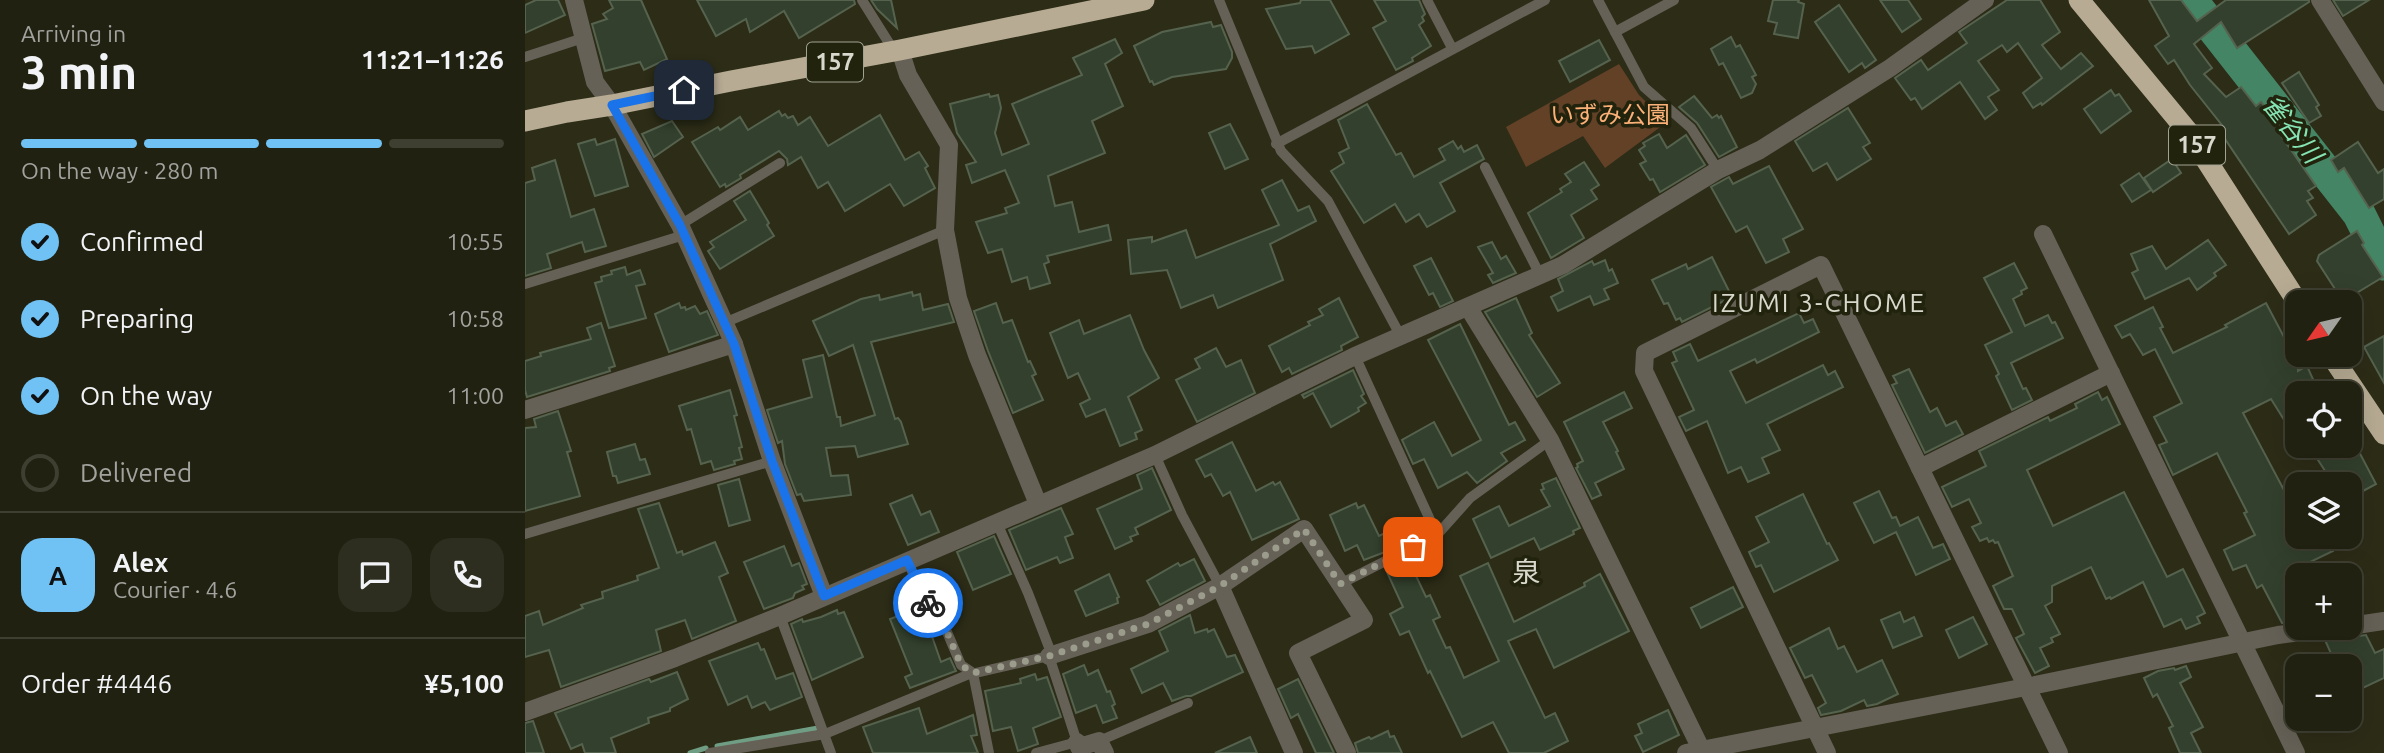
<!DOCTYPE html>
<html lang="en">
<head>
<meta charset="utf-8">
<style>
	body { margin:0; font-family:Ubuntu,"Noto Sans JP",sans-serif; background:#2d2e1f; color:#f1f3f6; height:100vh; display:flex; flex-direction:column; font-size:26px; white-space:nowrap }
	* { box-sizing:border-box; margin:0 }
	p { font-size:23px; color:#a2a39f }
	.icon { flex:none; width:38px; height:38px; fill:none; stroke:currentColor; stroke-width:2; stroke-linecap:round; stroke-linejoin:round }
	.map { position:relative; flex:1; overflow:hidden }
	.sheet { display:flex; flex-direction:column; background:#212111; width:525px }
	.sheet>* { flex:none }
	.needle { width:46px; rotate:236deg }
	.buttons { position:absolute; left:1760px; top:290px; display:grid; gap:14px }
	.buttons a { display:grid; place-items:center; width:77px; height:77px; border-radius:14px; background:#212111; box-shadow:0 7px 28px #0002,0 0 0 2px #3e3e31; font-size:35px }
	.pin { position:absolute; display:grid; place-items:center; width:60px; height:60px; color:#fff; margin:-30px; border-radius:14px; box-shadow:0 4px 10px #0006 }
	.courier { position:absolute; display:grid; place-items:center; width:70px; height:70px; margin:-35px; border:5px solid #1a73e8; border-radius:50%; background:#fff; color:#222; box-shadow:0 2px 9px #0007 }
	.head em { font-style:normal; font-weight:700 }
	.head div { display:flex; flex-direction:column-reverse }
	.head { display:flex; align-items:center; justify-content:space-between; height:119px; padding:0 21px }
	h1 { font-size:46px; font-weight:700; line-height:52px }
	.bar { display:grid; grid-template-columns:repeat(4,1fr); gap:10px 7px; align-content:center; height:84px; padding:0 21px }
	.bar i { height:9px; border-radius:5px; background:#3e3e31 }
	.bar .current { background:#70c2f4 }
	.bar p { grid-column:span 4 }
	.line { display:flex; align-items:center; gap:18px; padding:0 21px; border-top:2px solid #3e3e31 }
	.line div { flex:1 }
	.round { display:grid; place-items:center; flex:none; width:74px; height:74px; border-radius:21px; background:#2d2e1f }
	ol { padding:0 21px; list-style:none }
	li { display:flex; align-items:center; gap:21px; height:77px }
	li p { margin-inline-start:auto }
	li .icon { padding:7px; border-radius:50%; background:#70c2f4; color:#111; stroke-width:4 }
	li:last-child { color:#a2a39f }
	li i { width:38px; height:38px; border:4px solid #3e3e31; border-radius:50% }
	main { display:flex; flex:1; min-height:0 }
	.map>svg:first-child { display:block }
	.green { fill:#624127 }
	.lines { fill:none; stroke-linecap:round; stroke-linejoin:round }
	.stream { stroke:#709e84; stroke-width:5 }
	.river { stroke:#448565; stroke-width:33 }
	.building { fill:#33402d; stroke:#55624e; stroke-width:2 }
	.lane { stroke:#666157; stroke-width:10 }
	.street { stroke:#666157; stroke-width:18 }
	.highway { stroke:#b7ab93; stroke-width:21 }
	.done { stroke:#9c9c8d; stroke-width:7; stroke-dasharray:0 12.6 }
	.route { stroke:#1a73e8; stroke-width:9 }
	.labels { text-anchor:middle; stroke-width:7; stroke-linejoin:round; paint-order:stroke }
	.shield { fill:#22230d; stroke:#a1a293; stroke-width:2 }
	.shield-label { font-size:23px; font-weight:bold; fill:#d8d9cc }
	.park-label { font-size:24px; fill:#fbb077; stroke:#22230d }
	.water-label { font-size:26px; font-style:italic; fill:#85e4b4; stroke:#22230d }
	.neighbourhood-label { font-size:26px; letter-spacing:2px; fill:#d8d9cc; stroke:#22230d }
	.quarter-label { font-size:28px; fill:#d8d9cc; stroke:#22230d }
</style>
</head>
<body>
<main>
<section class="sheet">
<div class="head"><div><h1>3 min</h1><p>Arriving in</p></div><em>11:21–11:26</em></div>
<div class="bar"><i class="current"></i><i class="current"></i><i class="current"></i><i></i><p>On the way · 280 m</p></div>
<ol>
<li><svg class="icon" aria-label="check" viewBox="0 0 24 24"><path d="M5 12l5 5 9-10"/></svg>Confirmed<p>10:55</p></li>
<li><svg class="icon" aria-label="check" viewBox="0 0 24 24"><path d="M5 12l5 5 9-10"/></svg>Preparing<p>10:58</p></li>
<li><svg class="icon" aria-label="check" viewBox="0 0 24 24"><path d="M5 12l5 5 9-10"/></svg>On the way<p>11:00</p></li>
<li><i></i>Delivered</li>
</ol>
<div class="line" style="height:126px"><b class="round" style="background:#70c2f4;color:#111">A</b><div><b>Alex</b><p>Courier · 4.6</p></div><a class="round"><svg class="icon" aria-label="chat" viewBox="0 0 24 24"><path d="M4 5h16v11H9l-5 4z"/></svg></a><a class="round"><svg class="icon" aria-label="phone" viewBox="0 0 24 24"><path d="M5 4h4l2 5-3 2q2 4 5 5l2-3 5 2v4C11 20 4 13 5 4z"/></svg></a></div>
<div class="line" style="height:91px"><div>Order #4446</div><b>¥5,100</b></div>
</section>
<div class="map">
<svg width="1859" height="753" viewBox="0 0 1859 753">
	<rect width="100%" height="100%" fill="#2c2c17"/>
	<path class="green" d="M1094,64L1114,95L1142,122L1080,168L1058,136L1001,167L981,127Z"/>
	<g class="lines">
		<g class="stream">
			<path d="M192,746L293,728"/>
			<path d="M165,753L181,748"/>
		</g>
		<path class="river" d="M1666,0L1834,214L1859,264"/>
	</g>
	<g class="building">
		<path d="M11,0H33L40,15L0,33V5Z"/>
		<path d="M84,0H116L142,59L119,70L115,62L80,71L67,24L82,19L78,14L88,8Z"/>
		<path d="M172,0H329L330,4L274,38L259,11L225,32L221,19L191,36Z"/>
		<path d="M346,0H366L372,28L352,9Z"/>
		<path d="M776,0H805L824,34L790,53L787,46L761,49L741,9L775,3Z"/>
		<path d="M849,0H894L900,14L897,17L899,21L894,25L906,46L887,58L888,61L871,70L848,28L861,21Z"/>
		<path d="M1248,0H1274L1273,2L1279,4L1273,38L1249,34L1252,23L1243,21Z"/>
		<path d="M1355,0H1383L1396,19L1377,32Z"/>
		<path d="M1482,0H1515L1535,32L1517,45L1536,69L1556,53L1568,66L1517,105L1516,103L1508,108L1498,93L1517,78L1493,43L1482,52L1477,45L1453,61L1474,90L1463,97L1472,110L1460,119L1435,82L1397,109L1390,98L1386,100L1370,78L1396,60L1403,70L1442,43L1434,32Z"/>
		<path d="M1624,0H1656L1672,21L1701,0H1784V2L1712,48L1696,22L1669,44L1687,68L1679,74L1701,97L1716,87L1731,106L1736,102L1760,133L1757,137L1791,186L1783,191L1788,198L1782,201L1791,215L1764,234L1696,133L1700,129L1665,85L1649,60L1643,64L1630,46L1644,36Z"/>
		<path d="M1808,0H1844L1818,16Z"/>
		<path d="M1314,5L1351,60L1340,68L1337,63L1324,72L1290,22Z"/>
		<path d="M686,22L688,27L696,25L707,52V58L701,69L647,77L629,85L627,81L625,82L609,46L637,32Z"/>
		<path d="M1206,37L1211,47L1215,45L1231,75L1227,77L1231,84L1227,93L1216,98L1198,63L1194,65L1186,49Z"/>
		<path d="M590,39L597,53L580,64L598,106L567,121L580,153L523,176L530,206L547,202L554,232L583,225L586,240L522,256L524,262L519,264L525,283L505,289L502,277L487,282L477,249L463,253L451,222L482,213L480,208L494,203L480,170L447,183L441,165L451,162L432,133L425,104L464,94L465,97L473,95L476,108L470,133L477,155L504,144L487,104L557,75L548,58Z"/>
		<path d="M1074,40L1085,60L1045,82L1034,61Z"/>
		<path d="M1774,72L1794,105L1791,107L1796,116L1784,123L1757,83Z"/>
		<path d="M1586,90L1590,96L1594,94L1606,111L1576,133L1559,109Z"/>
		<path d="M1169,96L1187,118L1192,115L1194,118L1196,116L1212,147L1194,157L1172,123L1154,107Z"/>
		<path d="M842,104L871,155L876,153L889,177L920,160L914,149L928,141L933,149L936,146L939,152L952,145L959,159L915,183L930,211L902,227L894,214L881,222L870,204L839,223L806,171L819,163L814,153L824,148L813,120Z"/>
		<path d="M1323,108L1345,143L1338,147L1346,159L1312,180L1302,163L1288,171L1270,141Z"/>
		<path d="M254,111L257,116L260,114L263,118L268,116L273,125L285,117L303,146L355,115L380,160L394,152L403,166L400,168L410,188L379,206L365,184L320,211L303,182L293,188L276,157L263,165L262,159L254,151L215,175L216,178L201,187L200,184L195,187L167,142L193,127L195,130L215,117L223,130Z"/>
		<path d="M147,121L158,137L129,157L117,134Z"/>
		<path d="M705,124L723,159L700,169L684,133Z"/>
		<path d="M1134,134L1142,148L1161,135L1180,165L1135,192L1128,179L1125,180L1115,164L1121,161L1114,150L1120,146L1118,143Z"/>
		<path d="M70,139L72,145L90,139L103,186L70,196L53,144Z"/>
		<path d="M1833,142L1853,173L1859,169V199L1844,208L1819,168L1813,172L1806,160Z"/>
		<path d="M1647,159L1656,173L1628,192L1619,178Z"/>
		<path d="M30,160L46,217L69,209L81,246L60,252L57,242L22,254L26,268L0,276V183L10,180L7,168Z"/>
		<path d="M1059,162L1074,185L1066,190L1072,199L1046,215L1059,238L1026,258L1003,213L1037,192L1035,189L1046,182L1040,174Z"/>
		<path d="M1244,166L1278,229L1258,239L1264,252L1241,263L1222,226L1211,232L1186,187L1204,177L1208,184Z"/>
		<path d="M1614,173L1626,190L1607,202L1596,185Z"/>
		<path d="M757,180L773,211L784,206L791,221L745,244L758,280L693,308L688,295L656,308L642,270L606,274L603,240L627,237V242L661,230L671,258L754,225L737,190Z"/>
		<path d="M225,191L244,223L242,225L249,236L195,269L183,251L189,247L185,242L221,220L209,201Z"/>
		<path d="M1832,231L1839,243L1837,245L1858,277L1815,303H1808L1803,294L1810,289L1792,261L1794,255Z"/>
		<path d="M1683,240L1701,265L1689,273L1691,276L1672,290L1664,278L1620,299L1607,273L1613,270L1606,254L1627,246L1641,269Z"/>
		<path d="M967,242L976,259L981,256L991,273L968,283L963,275L968,273L953,247Z"/>
		<path d="M1187,257L1207,297L1157,322L1155,318L1151,320L1143,303L1139,304L1127,280L1161,264L1163,269Z"/>
		<path d="M906,258L928,301L915,307L908,293L904,295L889,266Z"/>
		<path d="M1080,260L1084,271L1087,269L1093,283L1079,289L1084,299L1069,305L1065,296L1033,311L1026,297L1038,291L1033,279L1067,261L1069,265Z"/>
		<path d="M1489,263L1502,288L1496,291L1497,294L1488,299L1500,326L1523,315L1527,323L1530,322L1538,338L1486,363L1498,389L1501,388L1507,400L1487,410L1471,376L1474,374L1460,345L1487,332L1459,278Z"/>
		<path d="M100,267L102,275L115,270L120,284L111,286L121,318L84,328L70,283L77,281L76,277L87,274L86,271Z"/>
		<path d="M387,292L388,296L395,294L398,310L423,304L429,322L346,342L370,419L373,418L376,422L383,444L333,457L330,446L301,448L306,476L323,475L326,495L279,501L276,494L272,495L260,464L257,441L253,443L242,410L287,397L278,360L298,355L312,417H315L316,426L350,415L328,345L304,356L288,321L336,299L354,295L355,300Z"/>
		<path d="M814,298L833,337L816,346L817,350L767,374L764,368L757,372L744,346L785,325L783,322L798,315L794,309Z"/>
		<path d="M991,298L1007,333L1004,335L1035,383L1012,397L960,312Z"/>
		<path d="M154,303L156,308L160,307L161,310L170,306L175,314L182,311L193,335L144,352L130,314Z"/>
		<path d="M471,303L478,323L487,320L503,362L505,361L511,374L507,376L518,400L488,413L463,351L449,311Z"/>
		<path d="M1741,303L1769,356L1773,354V371L1782,366L1791,386L1773,394V442L1746,399L1718,413L1769,509L1773,520V537H1802L1808,551L1760,574L1773,599V617L1757,623L1737,585L1732,588L1721,565L1708,570L1699,550L1730,535L1719,513L1722,512L1692,453L1648,475L1634,445L1642,442L1629,417L1657,403L1630,349L1618,355L1605,334L1597,338L1590,326L1628,307L1638,327L1635,328L1648,353L1702,327L1700,325Z"/>
		<path d="M1274,313L1279,323L1288,319L1294,332L1232,363L1230,359L1205,371L1221,403L1298,365L1303,375L1310,371L1318,387L1242,424L1255,450L1237,458L1244,473L1223,482L1216,467L1203,473L1182,421L1161,431L1154,417L1169,410L1147,363L1152,361L1148,352L1165,344L1173,361Z"/>
		<path d="M605,315L619,350L634,378L603,397L617,430L610,433L612,439L595,446L580,409L561,417L555,404L565,399L553,373L543,378L525,333L554,320L559,334Z"/>
		<path d="M76,323L90,366L84,368L85,371L2,397L0,390V361L16,356L15,353L66,339L62,328Z"/>
		<path d="M935,324L984,425L990,422L1000,440L976,453L982,461L952,483L942,472L913,488L899,459L888,464L877,440L909,422L927,456L956,440L903,340Z"/>
		<path d="M1859,336V383L1839,347Z"/>
		<path d="M691,348L701,367L716,360L730,393L672,422L651,380L675,368L670,359Z"/>
		<path d="M1384,369L1405,412L1412,408L1421,426L1431,421L1438,434L1400,453L1367,385L1372,383L1368,376Z"/>
		<path d="M828,370L839,394L836,396L841,403L833,408L834,411L806,427L788,393L779,398L777,395Z"/>
		<path d="M205,390L212,415L209,416L217,447L214,448L217,459L209,461L210,464L189,470L186,461L176,464L166,429L162,430L154,406Z"/>
		<path d="M1099,392L1107,408L1078,422L1093,451L1091,452L1099,469L1070,483L1076,495L1067,499L1051,468L1053,467L1052,464L1058,461L1039,422Z"/>
		<path d="M1573,392L1577,400L1582,397L1595,424L1502,470L1528,526L1599,492L1642,577L1658,569L1680,613L1672,617L1675,623L1661,629L1656,619L1639,627L1618,582L1586,599L1585,597L1581,599L1566,567L1527,586V602L1520,606L1535,634L1526,638L1528,642L1515,648L1524,666L1510,673L1491,638L1499,634L1487,609H1479L1468,586L1488,576L1473,542L1470,543L1468,540L1464,542L1462,538L1455,541L1447,527L1456,523L1444,499L1427,507L1417,487L1461,466L1454,451L1523,417L1525,421L1552,408L1550,404Z"/>
		<path d="M33,411L46,451L42,452L55,496L0,511V428L11,427L9,419Z"/>
		<path d="M707,442L731,491L748,482L750,485L755,482L774,519L727,540L705,492L698,496L686,474L680,477L671,460Z"/>
		<path d="M110,444L115,460L120,459L125,474L93,483L91,476H88L82,452Z"/>
		<path d="M1784,446H1831L1851,484L1825,498V485H1785L1802,474Z"/>
		<path d="M627,468L646,510L610,528L613,534L605,537L607,541L590,549L572,509L617,489L612,475Z"/>
		<path d="M1031,478L1055,528L1048,531L1049,534L1015,550L1009,538L966,558L948,519L974,506L984,526L1025,506L1016,490L1019,489L1017,484Z"/>
		<path d="M214,479L225,520L204,526L193,485Z"/>
		<path d="M1354,491L1367,518L1371,517L1375,526L1393,517L1408,548L1418,544L1425,559L1391,575L1371,532L1349,543L1329,503Z"/>
		<path d="M1278,494L1302,544L1304,543L1313,560L1249,592L1236,565L1231,567L1224,552L1244,542L1231,517Z"/>
		<path d="M387,495L396,515L405,511L414,532L383,545L365,504Z"/>
		<path d="M134,503L152,553L157,551L158,555L190,542L203,573L194,577L211,621L167,639L160,620L131,630L136,651L36,687L24,650L0,657V616L14,611L18,625L58,608L56,605L78,598L77,592L113,580L112,576L134,568L113,509Z"/>
		<path d="M831,503L833,508L839,505L854,536L860,533L868,549L839,560L832,545L820,551L805,515Z"/>
		<path d="M536,508L548,534L540,537L548,558L535,563L532,557L501,570L484,530Z"/>
		<path d="M469,536L486,574L448,590L432,552Z"/>
		<path d="M259,546L267,566L274,563L282,584L277,586L279,589L270,593L268,598L239,609L219,562Z"/>
		<path d="M669,559L680,581L635,605L622,581L653,563L655,566Z"/>
		<path d="M883,559L901,597L905,595L915,617L908,620L921,648L925,647L939,678L974,661L935,576L963,563L989,622L1060,586L1059,583L1075,574L1104,631L1029,668L1011,629L983,641L1020,718L1030,713L1043,741L1019,753H984L968,722L937,737L905,671L903,673L884,631L875,635L865,614L878,607L861,570Z"/>
		<path d="M584,574L594,597L592,598L593,603L561,616L550,591Z"/>
		<path d="M1208,587L1218,607L1176,628L1166,608Z"/>
		<path d="M312,610L313,614L319,612L338,657L287,680L266,624L277,619L278,622L296,617Z"/>
		<path d="M398,611L416,662L425,658L431,671L385,688L380,677L387,674L365,619L378,614L379,617Z"/>
		<path d="M1375,612L1379,622L1389,617L1397,636L1368,648L1356,620Z"/>
		<path d="M665,615L670,633L682,629L683,632L689,629L702,657L710,655L718,672L666,696H661L647,701L638,683L617,693L606,669L643,651L634,631Z"/>
		<path d="M1448,617L1462,644L1434,658L1421,630Z"/>
		<path d="M1304,628L1313,649L1319,646L1332,672L1357,660L1373,694L1352,704L1342,706L1339,700L1316,711L1296,715L1293,708L1301,703L1287,675L1280,678L1265,648Z"/>
		<path d="M1816,635L1826,637L1841,635L1850,653L1859,649V678L1825,694V667H1812L1800,640L1809,639Z"/>
		<path d="M233,643L236,650L239,649L251,679L268,673L277,697L245,710L240,702L227,708L222,696L203,705L184,661Z"/>
		<path d="M559,665L563,675L573,670L582,692L585,691L590,704L587,706L592,718L578,723L571,705L551,713L538,674Z"/>
		<path d="M1661,666L1666,677L1655,683L1678,727L1666,733L1676,753H1655L1644,728L1648,726L1632,694L1628,697L1619,678L1633,671L1649,668L1650,670Z"/>
		<path d="M152,672L163,699L145,708V711L123,718L124,723L86,738L91,753H60L57,744L46,749L30,713L124,679L126,682Z"/>
		<path d="M510,674L512,680L522,677L536,717L508,728L513,744L493,751L486,727L468,731L460,691L496,683L495,679Z"/>
		<path d="M773,679L809,753H791L773,714L766,718L753,689Z"/>
		<path d="M394,708L402,734L448,715L452,735L446,736L453,753H348L338,727Z"/>
		<path d="M1143,710L1154,735L1118,752L1110,736L1117,733L1113,724Z"/>
		<path d="M8,721L19,753H0V723Z"/>
		<path d="M863,731L865,737L869,736L877,753H833L830,743L844,737L846,739Z"/>
		<path d="M725,737L732,753H690Z"/>
	</g>
	<g class="lines">
		<g class="lane">
			<path d="M337,0L369,51"/>
			<path d="M694,0L756,151L803,201L875,335"/>
			<path d="M902,0L927,48"/>
			<path d="M1073,0L1119,87L1166,128L1193,170"/>
			<path d="M1090,32L1149,0"/>
			<path d="M0,57L58,38"/>
			<path d="M751,144L1020,0"/>
			<path d="M960,167L1015,275"/>
			<path d="M155,225L255,163"/>
			<path d="M0,284L159,235"/>
			<path d="M199,323L420,230"/>
			<path d="M830,356L912,535"/>
			<path d="M630,455L657,515L695,586"/>
			<path d="M472,523L503,593L525,650L524,656L552,742L511,753"/>
			<path d="M0,534L247,461"/>
			<path d="M382,560L397,594L422,632L436,665L448,673L464,753"/>
			<path d="M815,584L912,535L945,498L1025,440"/>
			<path d="M255,616L306,753"/>
			<path d="M574,741L663,703"/>
			<path d="M185,753L300,734L442,675L524,656"/>
		</g>
		<g class="street">
			<path d="M49,0L70,82L87,105L155,225L209,344L247,461L299,596"/>
			<path d="M1795,0L1859,102"/>
			<path d="M375,50L383,75L424,145L420,230L433,298L452,355L513,504"/>
			<path d="M1518,234L1771,753"/>
			<path d="M943,307L1025,440L1178,753"/>
			<path d="M0,410L209,344"/>
			<path d="M1395,468L1586,373"/>
			<path d="M695,586L769,753"/>
			<path d="M1825,626L1859,621"/>
			<path d="M524,656L623,624L695,586L779,529L839,620L773,653L822,753"/>
			<path d="M0,712L150,658L255,616L630,455L830,356L1038,265L1193,170L1235,150L1365,68L1460,0"/>
			<path d="M552,742L554,747L574,741L580,753"/>
			<path d="M1161,753L1501,687L1753,635L1807,628"/>
			<path d="M1302,753L1119,371L1120,353L1296,265L1534,753"/>
		</g>
		<g class="highway">
			<path d="M1554,0L1664,133L1773,303"/>
			<path d="M0,121L42,112L87,105L206,81L375,50L619,0"/>
			<path d="M1806,355L1859,434"/>
		</g>
	</g>
	<g class="lines">
		<path class="done" d="M403,603L422,632L436,665L448,673L524,656L623,624L695,586L779,529L815,584L888,547"/>
		<path class="route" d="M159,90L87,105L155,225L209,344L247,461L299,596L382,560L403,603"/>
	</g>
	<g class="labels">
		<g class="shield">
			<rect x="282" y="42.5" width="56" height="39" rx="5"/>
			<rect x="1644" y="125.5" width="56" height="39" rx="5"/>
		</g>
		<g class="shield-label">
			<text x="310" y="70">157</text>
			<text x="1672" y="153">157</text>
		</g>
		<g class="park-label">
			<text x="1085" y="123">いずみ公園</text>
		</g>
		<g class="water-label">
			<text transform="translate(1767 129) rotate(52)" y="9">雀谷川</text>
		</g>
		<g class="neighbourhood-label">
			<text x="1294" y="312">IZUMI 3-CHOME</text>
		</g>
		<g class="quarter-label">
			<text x="1001" y="582">泉</text>
		</g>
	</g>
</svg>
<div class="buttons">
<a><svg class="needle" viewBox="-14 -14 28 28"><path d="M0-13l5 13h-10z" fill="#e53935"/><path d="M0 13l5-13h-10z" fill="#a2a39f"/></svg></a>
<a><svg class="icon" aria-label="locate" viewBox="0 0 24 24"><circle cx="12" cy="12" r="6"/><path d="M12 2v4M12 18v4M2 12h4M18 12h4"/></svg></a>
<a><svg class="icon" aria-label="layers" viewBox="0 0 24 24"><path d="M12 4l9 5-9 5-9-5zM3 14l9 5 9-5"/></svg></a>
<a>+</a>
<a>−</a>
</div>
<div class="pin" style="left:888px;top:547px;background:#ea580c"><svg class="icon" aria-label="bag" viewBox="0 0 24 24"><path d="M5 8h14l-1 12H6zM9 8a3 3 0 0 1 6 0"/></svg></div>
<div class="pin" style="left:159px;top:90px;background:#1f2937"><svg class="icon" aria-label="home" viewBox="0 0 24 24"><path d="M3 11l9-7 9 7M6 9v11h12V9"/></svg></div>
<div class="courier" style="left:403px;top:603px"><svg class="icon" aria-label="bike" viewBox="0 0 24 24"><circle cx="6" cy="16" r="4"/><circle cx="18" cy="16" r="4"/><path d="M6 16l4-8h5l3 8M10 8l3 8H6M13 5h3"/></svg></div>
</div>
</main>
</body>
</html>
